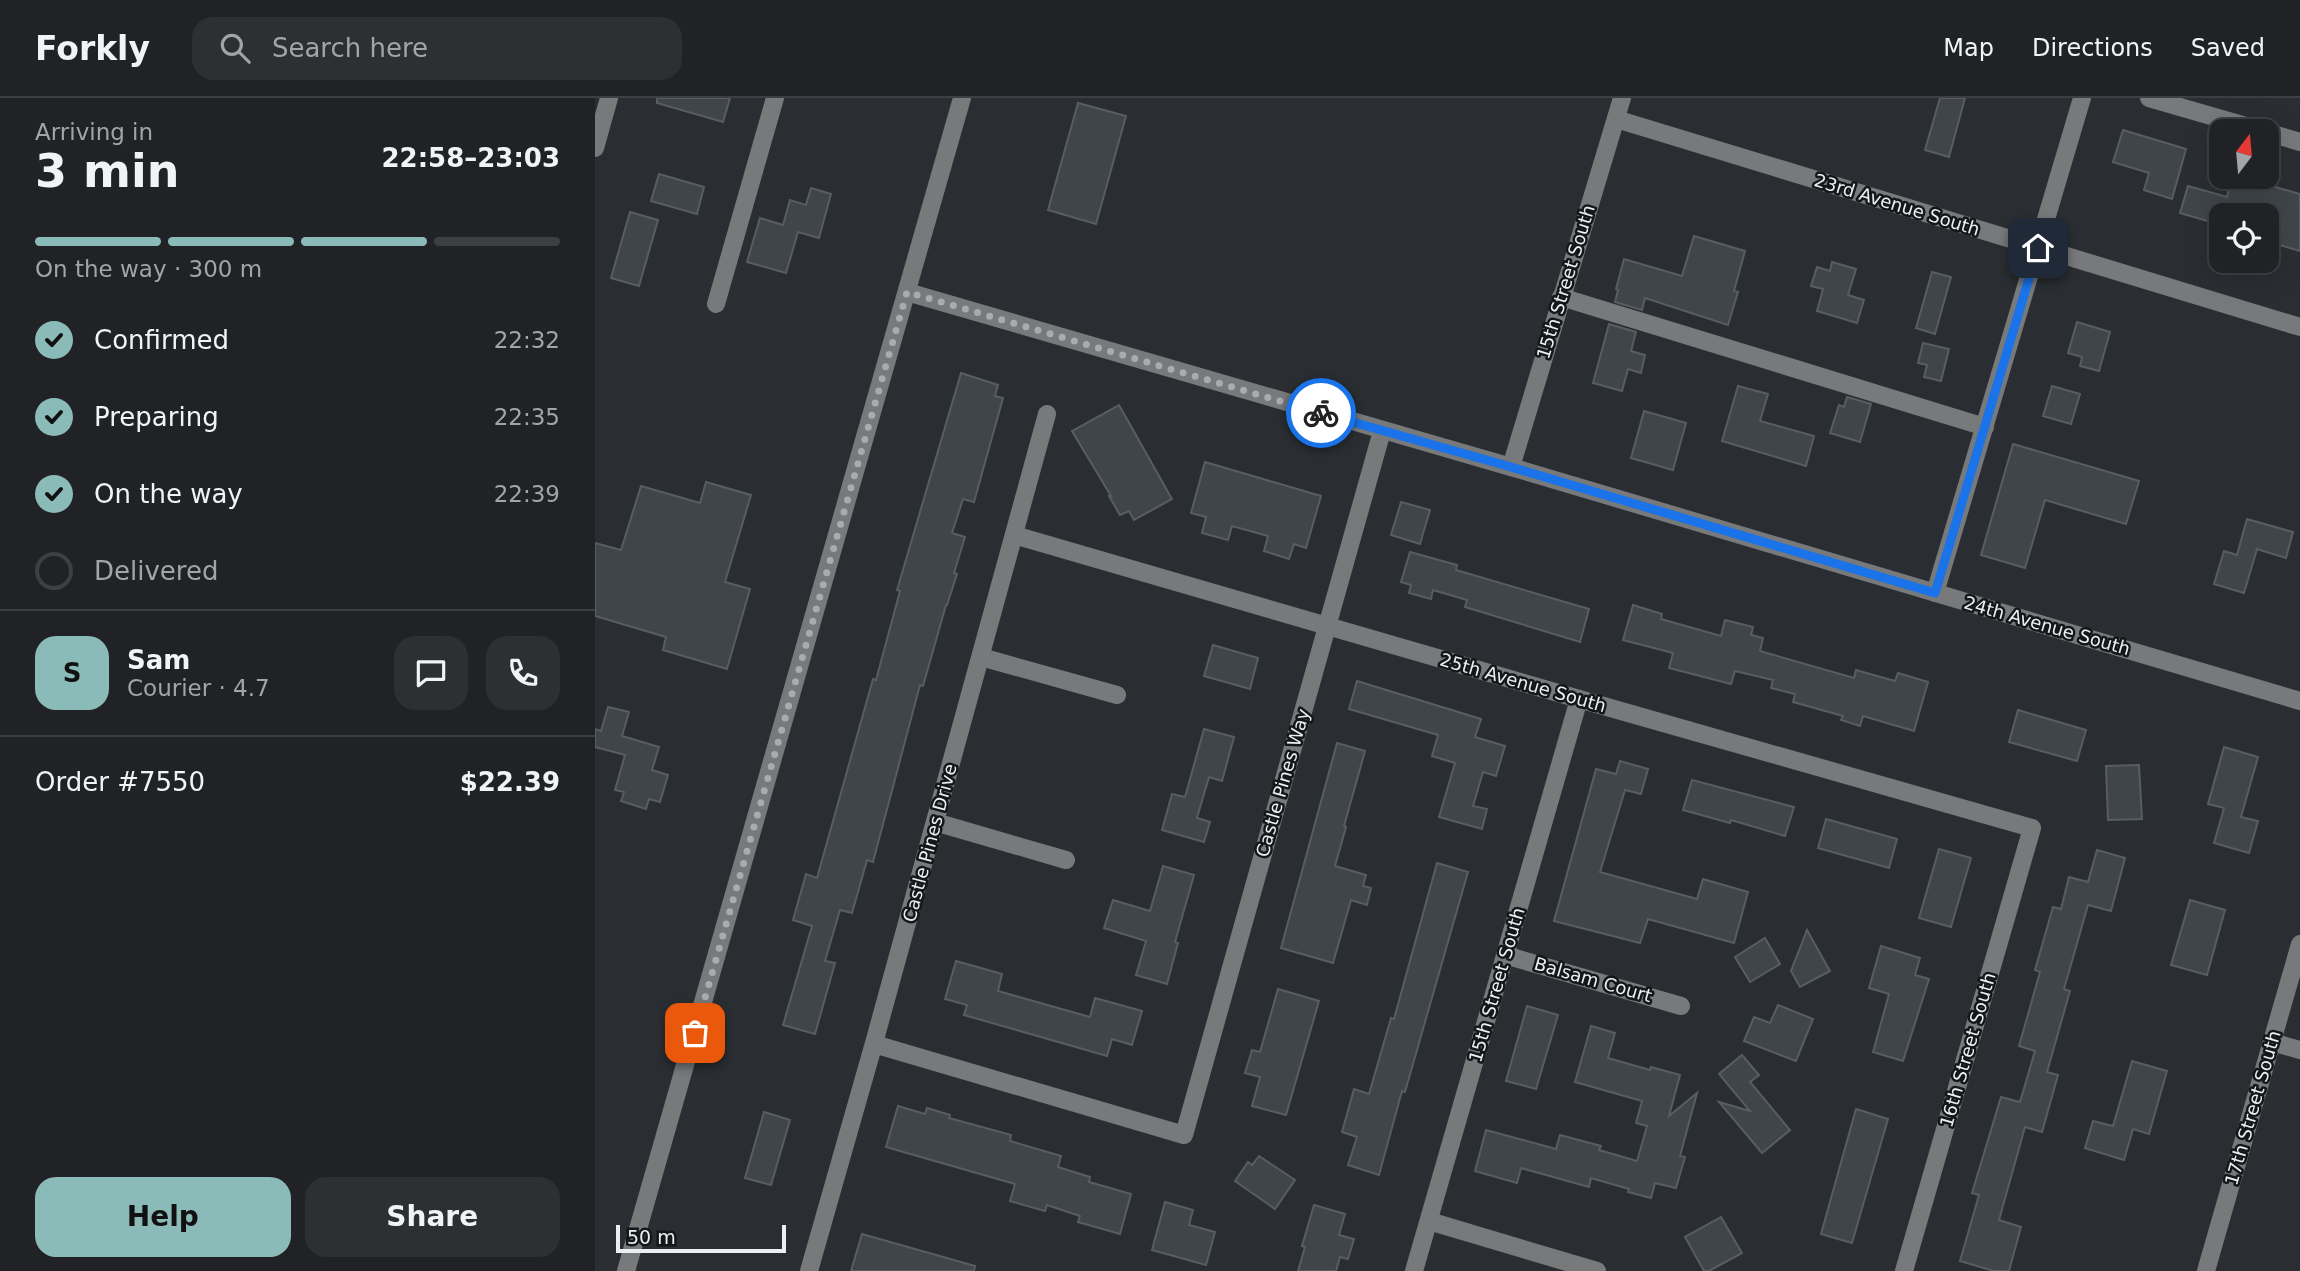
<!DOCTYPE html>
<html lang="en">
<head>
<meta charset="utf-8">
<style>
	body { margin:0; font-family:"DejaVu Sans",sans-serif; background:#2d2f32; color:#f1f3f6; height:100vh; display:flex; flex-direction:column; font-size:26px; white-space:nowrap }
	* { box-sizing:border-box; margin:0 }
	p { font-size:23px; color:#a2a4a7 }
	.icon { flex:none; width:38px; height:38px; fill:none; stroke:currentColor; stroke-width:2; stroke-linecap:round; stroke-linejoin:round }
	.map { position:relative; flex:1; overflow:hidden }
	.sheet { display:flex; flex-direction:column; background:#202226; width:595px }
	.sheet>* { flex:none }
	.needle { width:46px; rotate:16deg }
	.buttons { position:absolute; left:1614px; top:21px; display:grid; gap:14px }
	.buttons a { display:grid; place-items:center; width:70px; height:70px; border-radius:14px; background:#202226; box-shadow:0 7px 28px #0002,0 0 0 2px #3d3f43; font-size:35px }
	.scale { position:absolute; left:21px; bottom:18px; width:170px; box-sizing:border-box; padding-left:7px; border:4px solid #eceff2; border-top:0; font-size:19px; line-height:24px; white-space:nowrap; color:#eceff2; -webkit-text-stroke:5px #141618; paint-order:stroke }
	.pin { position:absolute; display:grid; place-items:center; width:60px; height:60px; color:#fff; margin:-30px; border-radius:14px; box-shadow:0 4px 10px #0006 }
	.courier { position:absolute; display:grid; place-items:center; width:70px; height:70px; margin:-35px; border:5px solid #1a73e8; border-radius:50%; background:#fff; color:#222; box-shadow:0 2px 9px #0007 }
	.headline em { font-style:normal; font-weight:700 }
	.headline div { display:flex; flex-direction:column-reverse }
	.headline { display:flex; align-items:center; justify-content:space-between; height:119px; padding:0 35px }
	h1 { font-size:46px; font-weight:700; line-height:52px }
	.bar { display:grid; grid-template-columns:repeat(4,1fr); gap:10px 7px; align-content:center; height:84px; padding:0 35px }
	.bar i { height:9px; border-radius:5px; background:#3d3f43 }
	.bar .on { background:#8bbbb9 }
	.bar p { grid-column:span 4 }
	.line { display:flex; align-items:center; gap:18px; padding:0 35px; border-top:2px solid #3d3f43 }
	.line div { flex:1 }
	.round { display:grid; place-items:center; flex:none; width:74px; height:74px; border-radius:21px; background:#2d2f32 }
	ol { padding:0 35px; list-style:none }
	li { display:flex; align-items:center; gap:21px; height:77px }
	li p { margin-inline-start:auto }
	li .icon { padding:7px; border-radius:50%; background:#8bbbb9; color:#111; stroke-width:4 }
	li:last-child { color:#a2a4a7 }
	li i { width:38px; height:38px; border:4px solid #3d3f43; border-radius:50% }
	.button { display:flex; gap:14px; margin-top:auto; padding:14px 35px }
	.button a { flex:1; height:80px; border-radius:21px; background:#8bbbb9; color:#111; font-size:28px; font-weight:700; line-height:80px; text-align:center }
	.button a+a { background:#2d2f32; color:#f1f3f6 }
	header { display:flex; align-items:center; gap:42px; box-sizing:border-box; height:98px; padding:0 35px; background:#202226; border-bottom:2px solid #3d3f43 }
	header strong { font-size:33px }
	nav { display:flex; gap:38px; margin-inline-start:auto; font-size:24px }
	.search { width:490px; height:63px; background:#2d2f32; display:flex; align-items:center; gap:18px; box-sizing:border-box; padding:0 24px; border-radius:21px; color:#a2a4a7; font-size:26px }
	main { display:flex; flex:1; min-height:0 }
	.map>svg:first-child { display:block }
	.building { fill:#404549; stroke:#585d61; stroke-width:2 }
	.lines { fill:none; stroke-linecap:round; stroke-linejoin:round }
	.minor { stroke:#77797b; stroke-width:18 }
	.done { stroke:#a8abaf; stroke-width:7; stroke-dasharray:0 12.6 }
	.route { stroke:#1a73e8; stroke-width:9 }
	.labels { text-anchor:middle; stroke-width:5; stroke-linejoin:round; paint-order:stroke }
	.street-label { font-size:18px; fill:#eceff2; stroke:#141618 }
</style>
</head>
<body>
<header>
<strong>Forkly</strong>
<div class="search"><svg class="icon" aria-label="search" viewBox="0 0 24 24"><circle cx="10" cy="10" r="6"/><path d="M15 15l6 6"/></svg>Search here</div>
<nav><a>Map</a><a>Directions</a><a>Saved</a></nav>
</header>
<main>
<section class="sheet">
<div class="headline"><div><h1>3 min</h1><p>Arriving in</p></div><em>22:58–23:03</em></div>
<div class="bar"><i class="on"></i><i class="on"></i><i class="on"></i><i></i><p>On the way · 300 m</p></div>
<ol>
<li><svg class="icon" aria-label="check" viewBox="0 0 24 24"><path d="M5 12l5 5 9-10"/></svg>Confirmed<p>22:32</p></li>
<li><svg class="icon" aria-label="check" viewBox="0 0 24 24"><path d="M5 12l5 5 9-10"/></svg>Preparing<p>22:35</p></li>
<li><svg class="icon" aria-label="check" viewBox="0 0 24 24"><path d="M5 12l5 5 9-10"/></svg>On the way<p>22:39</p></li>
<li><i></i>Delivered</li>
</ol>
<div class="line" style="height:126px"><b class="round" style="background:#8bbbb9;color:#111">S</b><div><b>Sam</b><p>Courier · 4.7</p></div><a class="round"><svg class="icon" aria-label="chat" viewBox="0 0 24 24"><path d="M4 5h16v11H9l-5 4z"/></svg></a><a class="round"><svg class="icon" aria-label="phone" viewBox="0 0 24 24"><path d="M5 4h4l2 5-3 2q2 4 5 5l2-3 5 2v4C11 20 4 13 5 4z"/></svg></a></div>
<div class="line" style="height:91px"><div>Order #7550</div><b>$22.39</b></div>
<div class="button"><a>Help</a><a>Share</a></div>
</section>
<div class="map">
<svg width="1705" height="1173" viewBox="0 0 1705 1173">
	<rect width="100%" height="100%" fill="#2a2e32"/>
	<g class="building">
		<path d="M62,0H135L128,24L62,5Z"/>
		<path d="M1345,0H1370L1354,59L1330,52Z"/>
		<path d="M483,5L531,18L501,126L453,112Z"/>
		<path d="M1528,32L1591,51L1577,101L1549,92L1554,75L1518,64Z"/>
		<path d="M64,76L109,89L102,116L56,103Z"/>
		<path d="M1637,79H1660L1659,83L1705,96V153L1671,143L1678,117H1626V127L1585,115L1593,88L1632,99Z"/>
		<path d="M216,90L236,96L224,140L203,134L191,175L152,164L165,120L188,127L195,102L211,107Z"/>
		<path d="M35,114L63,122L44,188L16,180Z"/>
		<path d="M1099,138L1150,153L1139,193L1143,194L1133,227L1050,200L1047,212L1020,204L1023,192L1021,191L1029,161L1087,178Z"/>
		<path d="M1237,164L1261,171L1253,197L1269,202L1262,225L1222,213L1228,191L1216,188L1222,169L1235,173Z"/>
		<path d="M1337,174L1356,179L1340,236L1321,230Z"/>
		<path d="M1482,224L1515,234L1504,273L1485,268L1487,259L1473,255Z"/>
		<path d="M1014,226L1041,234L1036,253L1050,257L1046,275L1033,271L1027,293L998,285Z"/>
		<path d="M1328,245L1354,251L1346,283L1329,279L1332,267L1323,265Z"/>
		<path d="M366,275L403,287L400,298L408,300L379,404L368,401L357,435L370,439L359,475L362,476L352,507H351L328,588L325,587L278,764L272,762L257,815L245,812L230,863L240,865L220,936L188,927L217,828L198,822L211,776L222,780L278,581L281,582L305,493L302,492Z"/>
		<path d="M1143,288L1173,296L1165,323L1219,338L1211,368L1127,343Z"/>
		<path d="M1457,288L1485,296L1476,326L1448,318Z"/>
		<path d="M1252,299L1276,306L1265,344L1235,335L1244,307L1249,309Z"/>
		<path d="M524,307L577,401L539,422L534,413L525,417L514,398H516L477,333Z"/>
		<path d="M1049,313L1091,325L1078,372L1036,360Z"/>
		<path d="M1418,346L1544,383L1531,426L1450,402L1430,470L1386,457Z"/>
		<path d="M610,364L726,398L711,450L699,446L694,461L669,453L673,438L637,428L633,442L607,435L611,419L596,415Z"/>
		<path d="M111,384L156,397L130,484L155,491L132,571L68,552L71,539L0,518V445L26,452L46,388L105,405Z"/>
		<path d="M806,404L835,412L825,446L796,437Z"/>
		<path d="M1652,421L1698,434L1691,460L1662,451L1649,495L1619,486L1629,453L1642,457Z"/>
		<path d="M815,454L862,467L861,472L994,511L985,544L870,509L872,502L838,492L836,501L814,495L816,487L806,484Z"/>
		<path d="M1038,507L1067,516L1066,521L1126,538L1130,522L1158,529L1156,537L1168,540L1165,553L1259,580L1261,572L1300,583L1303,575L1333,584L1319,633L1268,618L1265,628L1246,622L1248,618L1198,604L1200,596L1176,590L1178,582L1140,573L1136,586L1074,570L1078,555L1028,542Z"/>
		<path d="M618,547L663,560L655,591L609,578Z"/>
		<path d="M762,583L886,621L880,639L910,648L901,678L888,674L878,708L892,711L887,731L844,719L860,665L837,658L843,637L754,611Z"/>
		<path d="M13,609L34,614L27,638L64,649L57,672L73,677L65,704L54,701L51,711L26,703L29,694L20,692L30,657L0,649V631L6,633Z"/>
		<path d="M1423,612L1491,632L1482,663L1414,644Z"/>
		<path d="M609,631L639,639L627,683L614,679L602,720L615,724L609,744L567,732L577,696L590,699Z"/>
		<path d="M742,645L770,653L749,728L751,729L740,768L771,777L768,788L776,790L772,807L756,802L738,865L686,850Z"/>
		<path d="M1629,649L1663,659L1646,719L1663,723L1654,755L1619,745L1629,710L1613,706Z"/>
		<path d="M1025,663L1053,671L1046,696L1030,692L1005,774L1102,801L1108,781L1153,794L1139,845L1053,821L1045,845L959,823L1001,671L1021,676Z"/>
		<path d="M1544,667L1547,721L1513,722L1511,668Z"/>
		<path d="M1097,682L1199,709L1190,738L1136,722L1135,725L1088,712Z"/>
		<path d="M1231,721L1302,741L1294,770L1223,750Z"/>
		<path d="M1344,751L1376,760L1356,829L1324,820Z"/>
		<path d="M1502,752L1530,760L1516,813L1493,807L1469,891L1475,893L1452,974L1463,977L1447,1034L1430,1029L1404,1122L1426,1129L1414,1173H1399L1365,1163L1384,1097L1377,1095L1406,999L1425,1004L1440,953L1424,948L1445,874L1440,872L1458,809L1466,811L1474,779L1493,784Z"/>
		<path d="M842,765L873,774L810,994L807,993L784,1077L753,1067L762,1039L747,1034L759,991L774,996L796,920L799,921Z"/>
		<path d="M568,768L599,777L580,844L583,845L572,886L541,877L551,843L509,830L518,802L555,813Z"/>
		<path d="M1595,802L1630,812L1612,877L1576,867Z"/>
		<path d="M1212,832L1235,873L1205,889L1196,873Z"/>
		<path d="M1170,840L1185,866L1155,884L1140,859Z"/>
		<path d="M1286,848L1325,860L1320,877L1334,881L1308,963L1278,954L1294,896L1274,890Z"/>
		<path d="M361,863L407,876L403,893L495,919L500,900L547,913L537,947L517,941L512,958L369,917L372,907L350,901Z"/>
		<path d="M683,891L724,903L691,1017L657,1008L665,979L650,975L657,952L665,954Z"/>
		<path d="M1183,907L1218,921L1201,963L1149,943L1159,919L1175,925Z"/>
		<path d="M932,908L963,917L941,991L911,983Z"/>
		<path d="M996,928L1020,935L1013,960L1055,972L1056,969L1085,977L1074,1018L1102,995L1085,1058L1090,1059L1081,1090L1060,1085L1056,1100L1033,1094L1034,1091L996,1080L994,1089L926,1070L922,1085L880,1073L891,1032L961,1051L965,1037L1006,1048L1004,1052L1042,1063L1052,1028L1041,1025L1047,1003L980,984Z"/>
		<path d="M1147,957L1164,977L1155,984L1195,1032L1167,1055L1124,1004L1155,1013L1124,976Z"/>
		<path d="M1537,963L1572,973L1554,1036L1538,1031L1529,1062L1490,1050L1498,1023L1518,1028Z"/>
		<path d="M303,1008L330,1016L332,1010L355,1017L354,1020L416,1037L415,1043L466,1058L463,1069L495,1079L494,1084L536,1096L525,1136L483,1124L485,1118L452,1107L450,1113L415,1103L420,1086L291,1049Z"/>
		<path d="M1261,1011L1293,1021L1257,1145L1226,1136Z"/>
		<path d="M169,1014L195,1022L176,1087L150,1080Z"/>
		<path d="M664,1058L700,1082L680,1111L640,1083L653,1064L657,1067Z"/>
		<path d="M570,1104L598,1112L594,1127L620,1134L611,1167L557,1152Z"/>
		<path d="M719,1107L750,1116L744,1137L759,1141L753,1161L745,1159L741,1173H703L710,1149L707,1148Z"/>
		<path d="M1126,1119L1147,1155L1114,1173H1109L1090,1139Z"/>
		<path d="M267,1136L380,1168L379,1173H256Z"/>
	</g>
	<g class="lines">
		<g class="minor">
			<path d="M1554,0L1668,33"/>
			<path d="M1021,21L1705,229"/>
			<path d="M1671,34L1705,44"/>
			<path d="M0,50L14,0"/>
			<path d="M312,194L916,369L1705,603"/>
			<path d="M966,199L1390,329"/>
			<path d="M121,206L180,0"/>
			<path d="M916,369L1027,0"/>
			<path d="M419,437L984,601L1437,730L1309,1173"/>
			<path d="M1340,495L1487,0"/>
			<path d="M386,559L522,597"/>
			<path d="M340,724L471,762"/>
			<path d="M910,857L1086,908"/>
			<path d="M1677,944L1705,952"/>
			<path d="M279,946L589,1037L787,333"/>
			<path d="M834,1123L1002,1173"/>
			<path d="M31,1173L367,0"/>
			<path d="M214,1173L279,945L452,316"/>
			<path d="M819,1173L984,601"/>
			<path d="M1611,1173L1705,846"/>
		</g>
	</g>
	<g class="lines">
		<path class="done" d="M100,935L312,194L726,315"/>
		<path class="route" d="M726,315L916,369L1340,495L1443,150"/>
	</g>
	<g class="labels">
		<g class="street-label">
			<text transform="translate(1302 107) rotate(17)" y="6">23rd Avenue South</text>
			<text transform="translate(971 184) rotate(-73)" y="6">15th Street South</text>
			<text transform="translate(1452 528) rotate(16)" y="6">24th Avenue South</text>
			<text transform="translate(928 585) rotate(16)" y="6">25th Avenue South</text>
			<text transform="translate(688 685) rotate(-74)" y="6">Castle Pines Way</text>
			<text transform="translate(335 745) rotate(-75)" y="6">Castle Pines Drive</text>
			<text transform="translate(998 882) rotate(16)" y="6">Balsam Court</text>
			<text transform="translate(902 887) rotate(-74)" y="6">15th Street South</text>
			<text transform="translate(1373 952) rotate(-74)" y="6">16th Street South</text>
			<text transform="translate(1658 1010) rotate(-74)" y="6">17th Street South</text>
		</g>
	</g>
</svg>
<div class="buttons">
<a><svg class="needle" viewBox="-14 -14 28 28"><path d="M0-13l5 13h-10z" fill="#e53935"/><path d="M0 13l5-13h-10z" fill="#a2a4a7"/></svg></a>
<a><svg class="icon" aria-label="locate" viewBox="0 0 24 24"><circle cx="12" cy="12" r="6"/><path d="M12 2v4M12 18v4M2 12h4M18 12h4"/></svg></a>
</div>
<div class="scale">50 m</div>
<div class="pin" style="left:100px;top:935px;background:#ea580c"><svg class="icon" aria-label="bag" viewBox="0 0 24 24"><path d="M5 8h14l-1 12H6zM9 8a3 3 0 0 1 6 0"/></svg></div>
<div class="pin" style="left:1443px;top:150px;background:#1f2937"><svg class="icon" aria-label="home" viewBox="0 0 24 24"><path d="M3 11l9-7 9 7M6 9v11h12V9"/></svg></div>
<div class="courier" style="left:726px;top:315px"><svg class="icon" aria-label="bike" viewBox="0 0 24 24"><circle cx="6" cy="16" r="4"/><circle cx="18" cy="16" r="4"/><path d="M6 16l4-8h5l3 8M10 8l3 8H6M13 5h3"/></svg></div>
</div>
</main>
</body>
</html>
